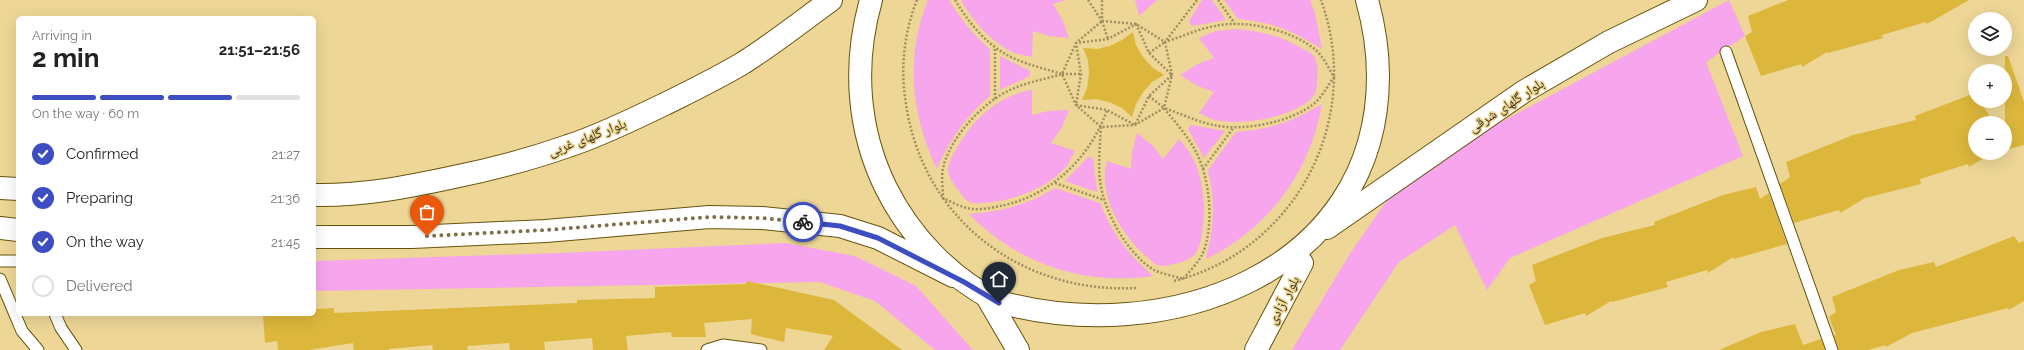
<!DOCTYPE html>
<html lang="en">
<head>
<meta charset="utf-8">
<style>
	body { margin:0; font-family:Raleway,"Noto Naskh Arabic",sans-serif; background:#f6f6f6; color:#222; height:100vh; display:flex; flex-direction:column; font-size:15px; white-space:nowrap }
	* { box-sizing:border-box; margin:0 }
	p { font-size:13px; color:#767676 }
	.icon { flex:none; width:22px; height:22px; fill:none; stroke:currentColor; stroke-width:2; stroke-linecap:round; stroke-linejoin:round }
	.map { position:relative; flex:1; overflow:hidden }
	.side { position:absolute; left:16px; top:16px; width:300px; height:300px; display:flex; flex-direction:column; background:#fff; border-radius:6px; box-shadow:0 4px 16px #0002 }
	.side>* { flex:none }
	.tools { position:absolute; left:1968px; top:12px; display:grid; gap:8px }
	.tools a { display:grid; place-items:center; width:44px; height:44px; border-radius:50%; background:#fff; box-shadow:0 4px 16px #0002; font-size:20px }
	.pin { position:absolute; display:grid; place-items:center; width:34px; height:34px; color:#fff; margin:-41px -17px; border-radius:50% 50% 50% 0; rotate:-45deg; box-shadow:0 0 4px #0007 }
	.pin .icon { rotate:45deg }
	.courier { position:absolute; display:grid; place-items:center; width:40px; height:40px; margin:-20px; border:3px solid #3c4ec1; border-radius:50%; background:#fff; color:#222; box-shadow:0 1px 5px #0007 }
	.summary em { font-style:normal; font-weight:700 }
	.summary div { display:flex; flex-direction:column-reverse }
	.summary { display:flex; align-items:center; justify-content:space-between; height:68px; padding:0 16px }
	h1 { font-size:26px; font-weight:700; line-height:30px }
	.bar { display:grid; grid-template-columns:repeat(4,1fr); gap:6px 4px; align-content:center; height:48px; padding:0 16px }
	.bar i { height:5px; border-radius:3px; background:#e0e0e0 }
	.bar .current { background:#3c4ec1 }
	.bar p { grid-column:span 4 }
	ol { padding:0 16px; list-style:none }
	li { display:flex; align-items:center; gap:12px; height:44px }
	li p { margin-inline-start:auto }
	li .icon { padding:4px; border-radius:50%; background:#3c4ec1; color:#fff; stroke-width:4 }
	li:last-child { color:#767676 }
	li i { width:22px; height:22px; border:2px solid #e0e0e0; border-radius:50% }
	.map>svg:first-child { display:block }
	.green { fill:#f7a5ed }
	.building { fill:#ddb73c }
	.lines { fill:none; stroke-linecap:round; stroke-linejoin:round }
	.lane-casing { stroke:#68530e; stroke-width:13 }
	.secondary-casing { stroke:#68530e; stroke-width:24 }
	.primary-casing { stroke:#68530e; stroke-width:24 }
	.path { stroke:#a09060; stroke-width:2.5; stroke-dasharray:2 2; stroke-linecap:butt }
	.lane { stroke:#fff; stroke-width:11 }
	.secondary { stroke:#fff; stroke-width:22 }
	.primary { stroke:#fff; stroke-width:22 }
	.done { stroke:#7d6f47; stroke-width:4; stroke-dasharray:0 7.2 }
	.route { stroke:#3c4ec1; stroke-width:5 }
	.labels { text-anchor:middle; stroke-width:3; stroke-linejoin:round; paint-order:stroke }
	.street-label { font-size:14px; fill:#40371d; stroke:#edd696 }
</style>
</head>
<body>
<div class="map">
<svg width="2024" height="350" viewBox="0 0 2024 350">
	<rect width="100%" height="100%" fill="#edd696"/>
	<g class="green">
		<path d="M928,0H949C961,19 973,35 990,49V96C965,117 950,139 937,169C911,116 905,55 928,0Z"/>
		<path d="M961,0H1066L1053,4L1062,19L1069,38L1049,36L1033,31L1032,57C1026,55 1019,55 1014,53C991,42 973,21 961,0Z"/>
		<path d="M1135,0H1157L1139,16Z"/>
		<path d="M1202,0H1212L1226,20L1192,26L1189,21Z"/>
		<path d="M1224,0H1310L1315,13L1322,49C1293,31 1272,22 1238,19Z"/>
		<path d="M1729,0L1745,36L1706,62L1743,156L1510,258L1487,290L1455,225L1399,262L1340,350H1292L1351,252L1406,173Z"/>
		<path d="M1236,29C1260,31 1282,36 1303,49C1306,50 1311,53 1313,55C1318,61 1318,72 1317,79C1317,85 1317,94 1311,99C1289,118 1243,126 1215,120C1210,119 1204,115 1199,113L1214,92L1198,86L1180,75L1198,64L1214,58L1199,38L1215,31Z"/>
		<path d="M1000,56L1030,71V76L1000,90Z"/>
		<path d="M1032,90V115L1048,111L1069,110L1061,129L1051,143L1075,151C1072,156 1070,162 1066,167C1046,189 1013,201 984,203C981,203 976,204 972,203C966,201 962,196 959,191C954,185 949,178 948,170C948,159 964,136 971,127C989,107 1005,95 1032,90Z"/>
		<path d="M1322,104C1310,173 1268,229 1206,259C1214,226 1216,203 1208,170L1236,132C1271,129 1292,122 1322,104Z"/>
		<path d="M1191,125L1225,131L1204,158L1188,129Z"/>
		<path d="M1137,133L1153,146L1163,159L1179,139C1198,160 1202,178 1204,205C1204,216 1203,245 1196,253C1191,259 1183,262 1175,264C1169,265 1163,267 1157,265C1154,264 1151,260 1148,258C1126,239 1106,209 1105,179C1104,174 1106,167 1107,161L1131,169L1132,153Z"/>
		<path d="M1088,157L1093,158L1097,192L1065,181Z"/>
		<path d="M1055,188L1100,203C1113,235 1127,253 1153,276C1084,286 1018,264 969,214C1001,212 1027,205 1055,188Z"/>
		<path d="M785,243L855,256L916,286L973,350H935L875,301L820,282L314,291V261L559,253Z"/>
	</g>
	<g class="building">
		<path d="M1788,0H1969L1927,24L1926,22L1882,35L1883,38L1828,53L1827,52L1802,67L1801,64L1761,76L1745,36L1752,32L1748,16Z"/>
		<path d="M1133,32L1136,45L1143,57L1152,67L1164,75L1152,82L1143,92L1136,104L1132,117L1122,108L1109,102L1096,99L1082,100L1087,88L1089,74L1088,60L1083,48L1097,49L1110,46L1122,40Z"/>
		<path d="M2005,56H2008L2024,102V145L2005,150Z"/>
		<path d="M1975,93V101H1980L1994,123H1975V153H1992L1969,167L1968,164L1920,179L1921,184L1865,198L1840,213L1839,210L1794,223L1780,184L1790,177L1786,162L1853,135L1916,120L1915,116Z"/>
		<path d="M1756,187L1760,199L1769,193L1787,244L1734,259L1733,257L1708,273L1707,270L1666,282L1668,287L1612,302L1611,301L1586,316L1585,313L1545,325L1529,285L1536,281L1532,265L1602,238L1655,225L1654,222L1723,195Z"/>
		<path d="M2014,236L2019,243L2024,241V301L2009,310L2008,308L1912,333L1886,347L1885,345L1868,350H1839L1834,335H1836L1829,317L1836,312L1832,297L1899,270L1934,262L1936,267Z"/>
		<path d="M747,281L834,300L902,350H824L833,336L786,328L784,342L751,334L752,319L704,323L706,337H672L671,332L626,336L628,350H593L592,338L544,342L545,350H510L509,343L467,346L468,350H433L432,345L389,349V350H354L353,343L309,350H278L277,341L265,343L263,314H314V309L334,308V313L577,303V300L655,298V287L746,284Z"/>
		<path d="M1795,324L1803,345L1821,339L1825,350H1719L1761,332Z"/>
	</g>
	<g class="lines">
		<g class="lane-casing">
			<g id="lane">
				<path d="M1726,52L1832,350"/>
				<path d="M0,261H18"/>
				<path d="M0,279L22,331L38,350"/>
				<path d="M55,314L61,328L76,350"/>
				<path d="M707,350L723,345L761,350"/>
			</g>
		</g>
		<g class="secondary-casing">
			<g id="secondary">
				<path d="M0,188L18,189"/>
				<path d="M314,195C362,196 408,187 454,177C493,169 531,159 568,146C602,135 633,119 665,104C691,91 718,78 743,63C773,44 802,21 831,0"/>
				<path d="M0,228L18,230"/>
				<path d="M1327,228L1523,92L1609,42L1696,0"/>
				<path d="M314,237H412L546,231L709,217L762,218L840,226L878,238L953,276"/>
			</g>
		</g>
		<g class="primary-casing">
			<g id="primary">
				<path d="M871,0C853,63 857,129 886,188C910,236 949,277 996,301C1166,350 1378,272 1378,76C1378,50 1374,25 1367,0"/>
				<path d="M987,297L1018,350"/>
				<path d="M1256,350L1302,263"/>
			</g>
		</g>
		<g class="path">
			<path d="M917,0C904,32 900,70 906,104C923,220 1022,294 1136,288"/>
			<path d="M955,0C969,23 987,46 1013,58C1028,65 1046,69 1062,74C1046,79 1028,82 1012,89C984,101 950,137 943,168C941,177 943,189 943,198C952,202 962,208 972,209C982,210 995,207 1005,205C1053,194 1091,156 1107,110"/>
			<path d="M1088,0L1102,21V0"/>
			<path d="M1218,0L1235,24"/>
			<path d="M1102,21L1136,24L1165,42L1172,75L1164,108L1135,125L1101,127L1076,105L1062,74L1076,43Z"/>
			<path d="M1102,21L1108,39"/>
			<path d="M1136,24L1149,53L1172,75L1149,96L1135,125L1107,110L1076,105L1081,74L1076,43L1108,39Z"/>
			<path d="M1149,53L1165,42"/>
			<path d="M1062,74H1081"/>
			<path d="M1149,96L1164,108"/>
			<path d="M995,99V47"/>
			<path d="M1101,127C1100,144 1098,163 1100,180C1103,210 1127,254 1154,270C1162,274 1174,276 1183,279C1189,272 1198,263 1202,255C1215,227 1210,177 1195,150C1187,135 1174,121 1164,108C1180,113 1197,122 1214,125C1243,132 1293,122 1316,102C1323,95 1329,84 1334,77C1329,69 1324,58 1317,51C1293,30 1245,19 1215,26C1198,29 1181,37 1165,42L1197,0"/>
			<path d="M1203,169L1234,127"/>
			<path d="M1055,183L1104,200"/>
			<path d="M1174,281C1297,250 1364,118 1321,0"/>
		</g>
		<use href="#lane" class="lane"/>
		<use href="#secondary" class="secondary"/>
		<use href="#primary" class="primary"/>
	</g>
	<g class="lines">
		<path class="done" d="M427,236L546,230L709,217L762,218L803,222"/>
		<path class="route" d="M803,222L840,226L878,238L964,282L999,303"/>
	</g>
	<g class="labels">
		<g class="street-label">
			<text transform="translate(1506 105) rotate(-33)" y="5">بلوار گلهای شرقی</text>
			<text transform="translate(587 137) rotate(-21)" y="5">بلوار گلهای غربی</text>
			<text transform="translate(1283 300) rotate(-62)" y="5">بلوار آزادی</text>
		</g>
	</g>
</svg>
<div class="tools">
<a><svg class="icon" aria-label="layers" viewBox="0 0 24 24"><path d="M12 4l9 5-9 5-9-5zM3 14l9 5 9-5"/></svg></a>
<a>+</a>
<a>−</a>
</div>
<div class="pin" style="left:427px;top:236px;background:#ea580c"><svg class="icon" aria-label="bag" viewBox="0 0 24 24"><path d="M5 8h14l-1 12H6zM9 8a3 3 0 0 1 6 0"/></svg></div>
<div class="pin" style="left:999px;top:303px;background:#1f2937"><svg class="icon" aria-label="home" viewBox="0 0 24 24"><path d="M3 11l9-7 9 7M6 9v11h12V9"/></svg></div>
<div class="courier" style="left:803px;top:222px"><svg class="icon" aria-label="bike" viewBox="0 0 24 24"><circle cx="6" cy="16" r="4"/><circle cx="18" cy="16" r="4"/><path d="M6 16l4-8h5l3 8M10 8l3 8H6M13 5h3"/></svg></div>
<section class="side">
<div class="summary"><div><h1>2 min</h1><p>Arriving in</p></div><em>21:51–21:56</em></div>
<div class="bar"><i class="current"></i><i class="current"></i><i class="current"></i><i></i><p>On the way · 60 m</p></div>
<ol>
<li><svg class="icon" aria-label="check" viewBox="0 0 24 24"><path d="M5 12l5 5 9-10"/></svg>Confirmed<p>21:27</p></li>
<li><svg class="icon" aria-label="check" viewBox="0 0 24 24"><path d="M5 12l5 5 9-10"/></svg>Preparing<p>21:36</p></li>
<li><svg class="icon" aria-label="check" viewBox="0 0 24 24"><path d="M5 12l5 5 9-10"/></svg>On the way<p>21:45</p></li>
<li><i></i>Delivered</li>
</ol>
</section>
</div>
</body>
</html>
